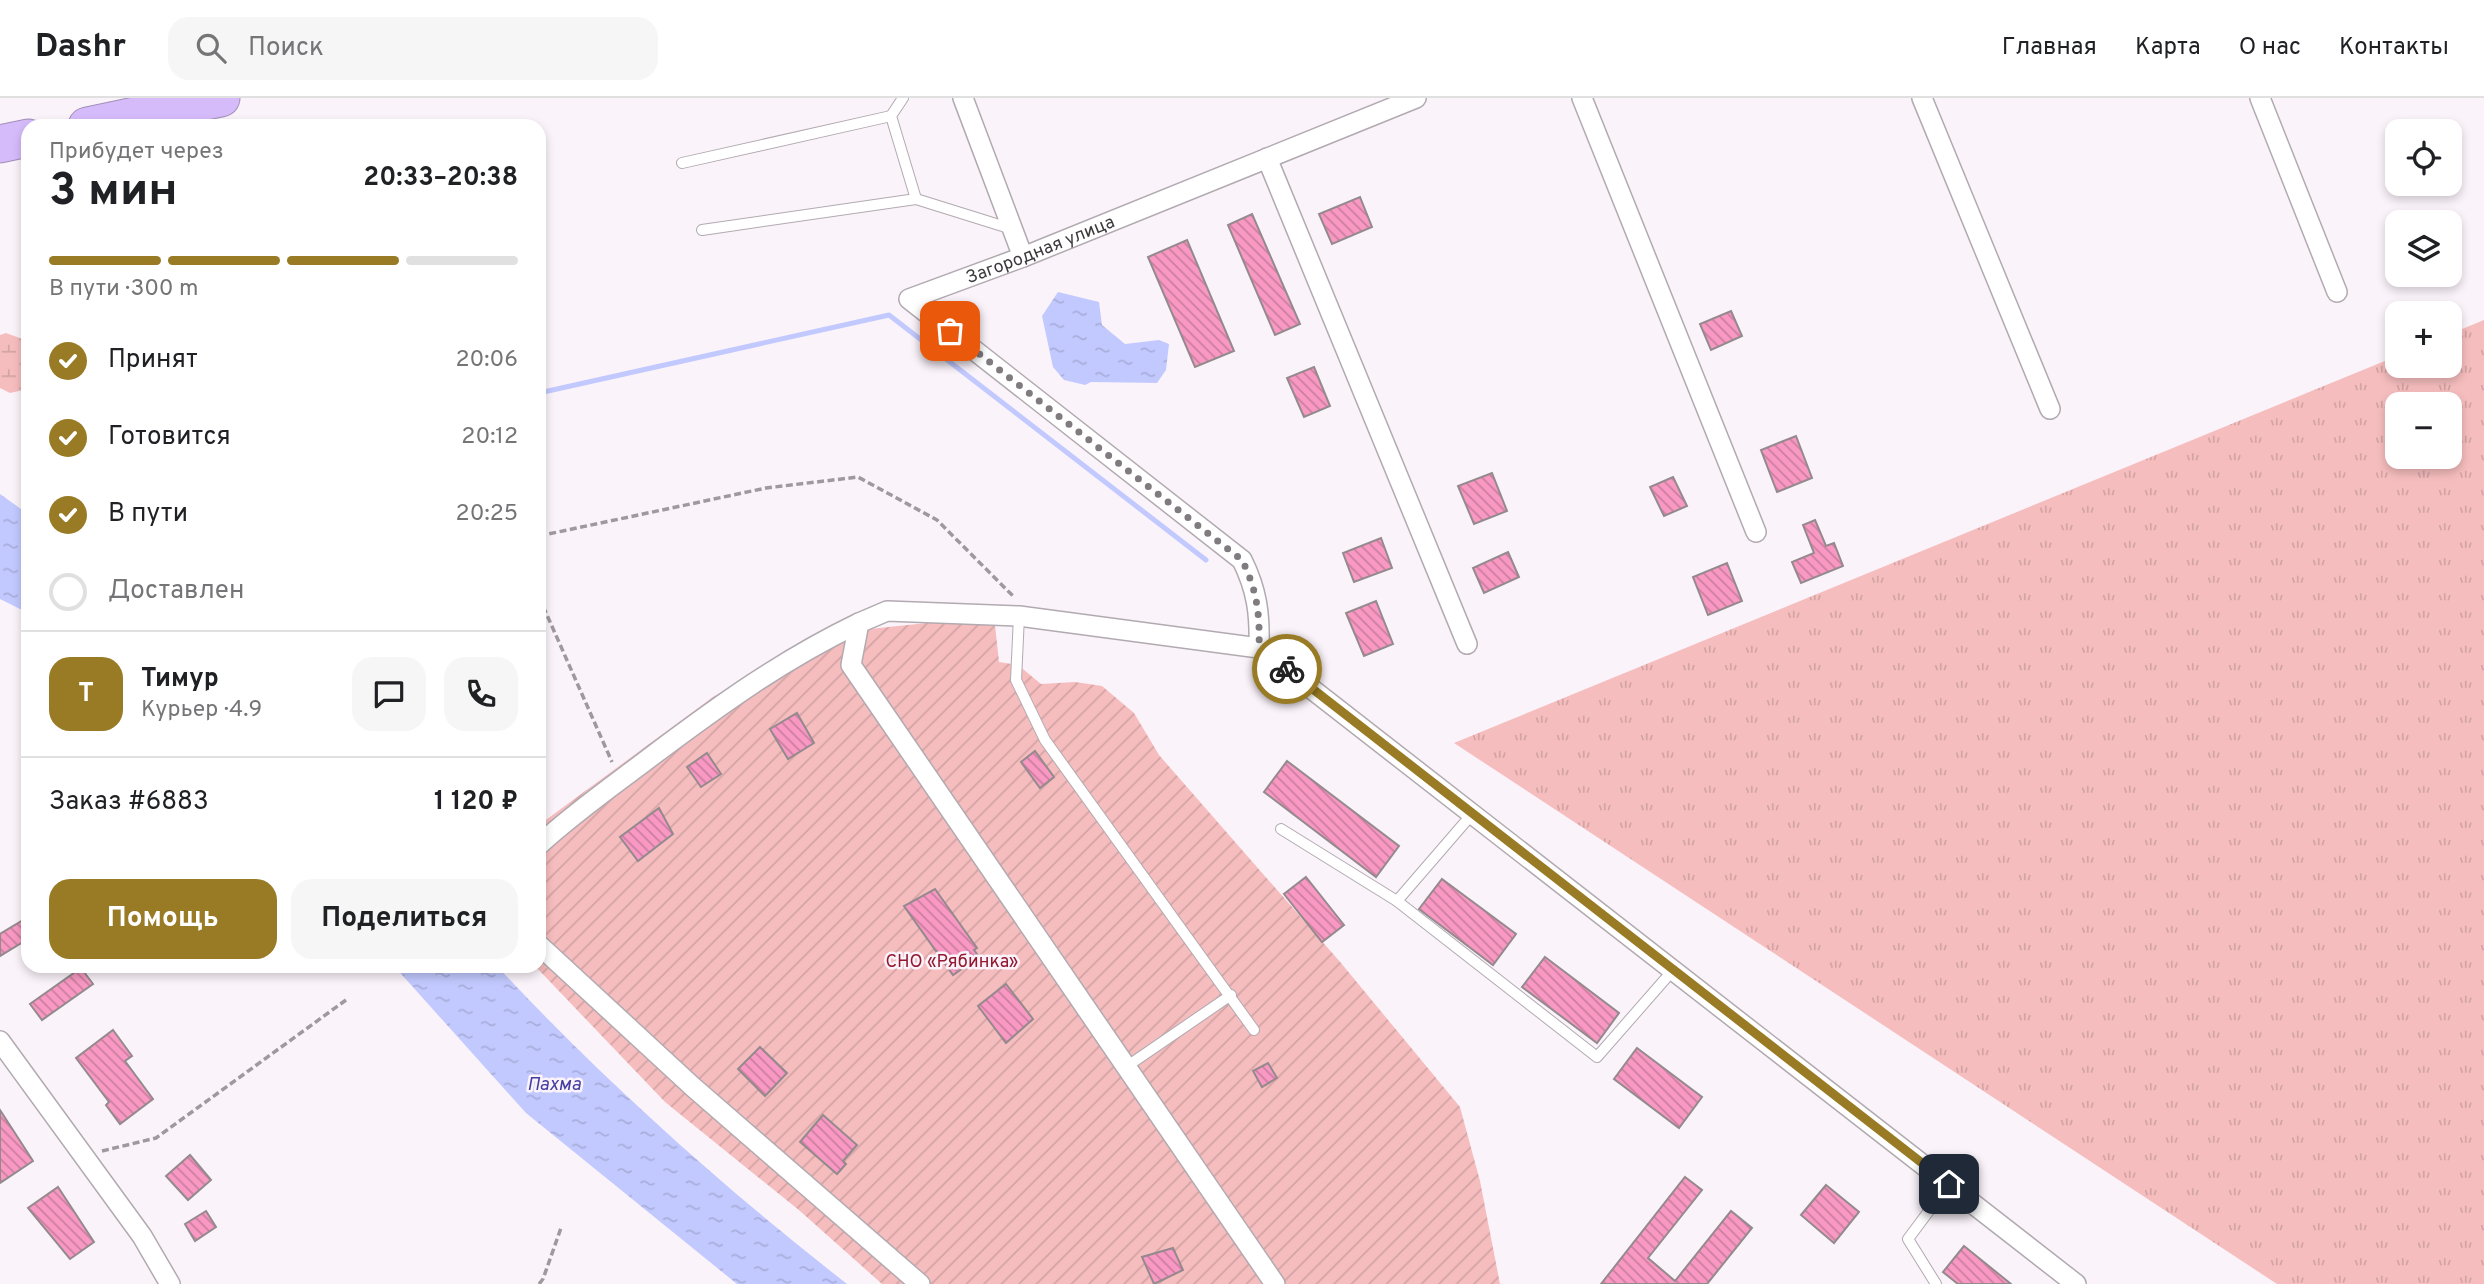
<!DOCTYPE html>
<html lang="ru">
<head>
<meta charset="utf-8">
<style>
	body { margin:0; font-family:Overpass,sans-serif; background:#f6f6f6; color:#202124; height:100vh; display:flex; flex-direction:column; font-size:26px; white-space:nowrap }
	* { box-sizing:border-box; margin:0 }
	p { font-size:23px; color:#757577 }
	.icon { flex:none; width:38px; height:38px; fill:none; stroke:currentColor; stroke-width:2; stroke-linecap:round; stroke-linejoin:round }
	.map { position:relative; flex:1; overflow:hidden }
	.sheet { position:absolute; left:21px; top:21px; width:525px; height:854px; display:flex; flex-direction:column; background:#fff; border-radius:21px; box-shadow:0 4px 10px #0003 }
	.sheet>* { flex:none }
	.buttons { position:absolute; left:2385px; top:21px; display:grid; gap:14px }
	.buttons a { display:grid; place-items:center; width:77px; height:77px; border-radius:14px; background:#fff; box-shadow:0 4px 10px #0003; font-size:35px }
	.pin { position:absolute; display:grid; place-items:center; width:60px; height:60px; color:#fff; margin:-30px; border-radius:14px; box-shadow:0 4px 10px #0006 }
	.courier { position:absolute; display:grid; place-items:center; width:70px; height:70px; margin:-35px; border:5px solid #987b24; border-radius:50%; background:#fff; color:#222; box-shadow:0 2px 9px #0007 }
	.overview em { font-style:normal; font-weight:700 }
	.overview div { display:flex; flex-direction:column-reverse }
	.overview { display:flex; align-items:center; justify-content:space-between; height:119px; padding:0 28px }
	h1 { font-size:46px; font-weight:700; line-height:52px }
	.bar { display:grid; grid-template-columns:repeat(4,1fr); gap:10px 7px; align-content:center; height:84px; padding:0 28px }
	.bar i { height:9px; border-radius:5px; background:#e0e0e0 }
	.bar .on { background:#987b24 }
	.bar p { grid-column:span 4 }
	.line { display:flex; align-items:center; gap:18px; padding:0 28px; border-top:2px solid #e0e0e0 }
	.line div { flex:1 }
	.round { display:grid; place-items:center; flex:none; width:74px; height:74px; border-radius:21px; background:#f6f6f6 }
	ol { padding:0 28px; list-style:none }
	li { display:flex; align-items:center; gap:21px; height:77px }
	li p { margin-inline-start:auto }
	li .icon { padding:7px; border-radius:50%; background:#987b24; color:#fff; stroke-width:4 }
	li:last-child { color:#757577 }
	li i { width:38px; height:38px; border:4px solid #e0e0e0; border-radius:50% }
	.action { display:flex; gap:14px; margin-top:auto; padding:14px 28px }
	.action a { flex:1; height:80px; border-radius:21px; background:#987b24; color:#fff; font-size:28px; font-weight:700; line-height:80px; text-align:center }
	.action a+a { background:#f6f6f6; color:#202124 }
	header { display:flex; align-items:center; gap:42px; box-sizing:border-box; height:98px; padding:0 35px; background:#fff; border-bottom:2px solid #e0e0e0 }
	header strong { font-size:33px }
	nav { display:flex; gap:38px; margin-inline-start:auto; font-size:24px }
	.search { width:490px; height:63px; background:#f6f6f6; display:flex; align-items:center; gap:18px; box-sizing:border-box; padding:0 24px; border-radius:21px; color:#757577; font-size:26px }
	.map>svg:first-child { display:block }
	.grass { fill:url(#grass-tufts); fill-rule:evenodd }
	.wetland { fill:url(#wetland-marsh) }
	.garden { fill:url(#garden-furrows) }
	.water { fill:url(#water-ripples) }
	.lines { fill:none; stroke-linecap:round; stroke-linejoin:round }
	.stream { stroke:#c2c9fe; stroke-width:5 }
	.building { fill:url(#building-back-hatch); stroke:#948a8d; stroke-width:2 }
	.lane-casing { stroke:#b2aab1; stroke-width:12 }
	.street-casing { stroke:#b2aab1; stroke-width:22 }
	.highway-casing { stroke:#a08eb8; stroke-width:39 }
	.path { stroke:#9f999e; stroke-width:3.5; stroke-dasharray:7 3.5; stroke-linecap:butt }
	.lane { stroke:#fff; stroke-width:10 }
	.street { stroke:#fff; stroke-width:19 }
	.highway { stroke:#d6bbfb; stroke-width:37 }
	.done { stroke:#807b7f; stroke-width:7; stroke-dasharray:0 12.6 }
	.route { stroke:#987b24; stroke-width:9 }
	.labels { text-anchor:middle; stroke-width:5; stroke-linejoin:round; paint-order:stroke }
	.street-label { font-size:18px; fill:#3d3a3d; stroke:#fbf3fa }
	.park-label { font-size:18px; fill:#921930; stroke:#fbf3fa }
	.water-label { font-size:19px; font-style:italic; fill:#433fa1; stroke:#fbf3fa }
</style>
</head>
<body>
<header>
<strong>Dashr</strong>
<div class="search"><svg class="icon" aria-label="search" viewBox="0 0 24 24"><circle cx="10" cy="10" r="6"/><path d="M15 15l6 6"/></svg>Поиск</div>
<nav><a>Главная</a><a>Карта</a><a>О нас</a><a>Контакты</a></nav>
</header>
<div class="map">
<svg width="2484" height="1186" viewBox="0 0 2484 1186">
	<defs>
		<pattern id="grass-tufts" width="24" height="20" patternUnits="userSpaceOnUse" patternTransform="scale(1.75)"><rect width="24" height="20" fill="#f6bdbe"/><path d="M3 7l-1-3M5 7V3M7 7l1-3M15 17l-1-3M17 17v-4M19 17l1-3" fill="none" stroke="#d4a3a4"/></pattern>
		<pattern id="wetland-marsh" width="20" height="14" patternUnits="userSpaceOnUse" patternTransform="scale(1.75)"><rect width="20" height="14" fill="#f6bdbe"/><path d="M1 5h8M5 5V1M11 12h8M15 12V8" fill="none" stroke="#d4a3a4"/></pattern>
		<pattern id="garden-furrows" width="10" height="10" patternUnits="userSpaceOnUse" patternTransform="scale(1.75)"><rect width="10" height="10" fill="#f6bdbe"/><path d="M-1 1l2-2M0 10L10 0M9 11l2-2" fill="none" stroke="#d4a3a4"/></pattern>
		<pattern id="water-ripples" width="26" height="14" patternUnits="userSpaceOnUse" patternTransform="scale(1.75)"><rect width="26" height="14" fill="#c2c9fe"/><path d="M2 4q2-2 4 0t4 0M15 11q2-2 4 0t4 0" fill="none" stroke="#a8addb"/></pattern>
		<pattern id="building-back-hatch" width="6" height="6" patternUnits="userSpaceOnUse" patternTransform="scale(1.75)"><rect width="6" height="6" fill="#f999c3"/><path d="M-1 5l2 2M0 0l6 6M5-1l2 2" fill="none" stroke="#cb7ea0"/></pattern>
	</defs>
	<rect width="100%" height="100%" fill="#fbf3fa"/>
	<path class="grass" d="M2484,222V1186H2277L1454,645L2397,258L2398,268H2450V236ZM2398,306H2450V359H2398Z"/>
	<path class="wetland" d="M6,235L28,243V291L10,295L0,290V237Z"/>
	<path class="garden" d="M994,518L999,564L1018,567L1041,586L1075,584L1102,588L1134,615L1159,657L1341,865L1460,1009L1480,1083L1500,1186H882L800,1113L665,1004L535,868H539V727L713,599L808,543L860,532Z"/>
	<g class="water">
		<path d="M1058,194L1099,204L1102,227L1125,246L1159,242L1169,246L1166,272L1157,285L1091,284L1085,287L1064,282L1053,269L1042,218Z"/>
		<path d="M0,396L28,416V515L0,501Z"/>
		<path d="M394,868H497C603,982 724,1090 847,1186H737L526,1015Z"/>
	</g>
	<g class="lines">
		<path class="stream" d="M539,295L889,217L1206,462"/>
	</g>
	<g class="building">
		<path d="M1360,99L1372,129L1332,146L1319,116Z"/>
		<path d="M1252,116L1300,226L1275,237L1228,127Z"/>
		<path d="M1187,142L1234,253L1195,269L1148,159Z"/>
		<path d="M1731,213L1742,238L1711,252L1700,226Z"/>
		<path d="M1314,269L1330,308L1304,319L1287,280Z"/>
		<path d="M1796,338L1812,380L1777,394L1761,352Z"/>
		<path d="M1492,375L1507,413L1474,426L1458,388Z"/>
		<path d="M1673,379L1687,408L1664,418L1650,389Z"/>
		<path d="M1815,422L1826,448L1834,445L1843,468L1801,485L1792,464L1814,455L1803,427Z"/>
		<path d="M1381,440L1392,470L1354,484L1343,455Z"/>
		<path d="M1508,454L1519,479L1484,495L1473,470Z"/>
		<path d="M1727,465L1742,503L1708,517L1693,479Z"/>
		<path d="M1376,503L1393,546L1364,558L1346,515Z"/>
		<path d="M797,615L814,645L788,661L770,631Z"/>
		<path d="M1035,653L1054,679L1040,690L1021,664Z"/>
		<path d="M707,655L721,676L701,689L687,669Z"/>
		<path d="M1287,663L1399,748L1376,779L1264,694Z"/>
		<path d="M659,710L673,736L638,763L620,739Z"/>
		<path d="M1306,779L1344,827L1322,844L1284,796Z"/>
		<path d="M1442,781L1516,836L1493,867L1419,811Z"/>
		<path d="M935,791L977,850L974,852L977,856L967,863L969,866L953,877L904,808Z"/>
		<path d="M28,819V841L0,858V836Z"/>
		<path d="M1545,859L1619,915L1597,945L1522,889Z"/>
		<path d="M81,870L93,886L42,922L30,906Z"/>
		<path d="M1006,886L1033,921L1006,945L978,908Z"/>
		<path d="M113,932L132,958L125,963L153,1001L120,1026L106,1007L109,1004L76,960Z"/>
		<path d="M760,949L787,975L765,998L738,971Z"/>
		<path d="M1637,950L1702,999L1679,1030L1614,981Z"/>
		<path d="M1268,965L1277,980L1262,989L1253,973Z"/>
		<path d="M0,1012L33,1063L0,1085Z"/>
		<path d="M823,1017L857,1047L843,1063L846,1066L837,1076L800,1044Z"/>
		<path d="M190,1057L211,1082L188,1102L166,1078Z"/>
		<path d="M1685,1079L1702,1092L1648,1160L1675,1183L1731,1113L1752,1130L1707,1186H1601Z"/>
		<path d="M1826,1087L1859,1114L1834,1145L1801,1117Z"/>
		<path d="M58,1089L94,1144L70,1161L28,1110Z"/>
		<path d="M206,1113L216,1129L195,1143L185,1126Z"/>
		<path d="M1964,1148L2011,1186H1958L1943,1174Z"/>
		<path d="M1173,1150L1183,1172L1154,1186L1142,1159Z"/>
	</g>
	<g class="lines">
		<g class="lane-casing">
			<g id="lane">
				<path d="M903,0L891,18L916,101L1012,131"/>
				<path d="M682,65L891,18"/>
				<path d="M702,132L916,101"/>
				<path d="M1019,518L1016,582L1045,642L1254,932"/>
				<path d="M1473,715L1397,803L1597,959L1674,871"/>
				<path d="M1281,731L1397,803"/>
				<path d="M1126,969L1231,897"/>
				<path d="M1936,1186L1908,1141L1949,1086"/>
			</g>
		</g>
		<g class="street-casing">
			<g id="street">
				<path d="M963,0L1023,159"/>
				<path d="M1582,0L1756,434"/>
				<path d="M1922,0L2050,311"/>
				<path d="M2260,0L2337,194"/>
				<path d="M1267,60L1467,546"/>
				<path id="s1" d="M1259,550C1260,516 1257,492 1242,462L909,201L1023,159L1416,0"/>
				<path d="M539,747C575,714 614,687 652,658C720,607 782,562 859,525"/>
				<path d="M539,847L693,989L920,1186"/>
				<path d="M0,943L142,1138L170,1186"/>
				<path d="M1275,1186L851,567L859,525L887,513L1019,518L1259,550L2076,1186"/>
			</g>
		</g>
		<g class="highway-casing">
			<g id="highway">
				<path d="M87,28L221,0"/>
				<path d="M0,46L28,40"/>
			</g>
		</g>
		<g class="path">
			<path d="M539,438L766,390L858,379L937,422L1014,499"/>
			<path d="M539,499L612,664"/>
			<path d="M102,1053L156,1040L346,902"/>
			<path d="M539,1186L543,1181L561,1130"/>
		</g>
		<use href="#lane" class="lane"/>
		<use href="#street" class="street"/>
		<use href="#highway" class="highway"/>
	</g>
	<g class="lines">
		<path class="done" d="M950,233L1242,462C1257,492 1260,516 1259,550L1287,571"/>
		<path class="route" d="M1287,571L1949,1086"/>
	</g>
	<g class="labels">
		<g class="street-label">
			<text dy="6" stroke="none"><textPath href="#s1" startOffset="654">Загородная улица</textPath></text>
		</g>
		<g class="park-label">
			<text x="952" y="869">СНО «Рябинка»</text>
		</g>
		<g class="water-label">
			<text x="554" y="992">Пахма</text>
		</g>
	</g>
</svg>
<div class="buttons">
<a><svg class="icon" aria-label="locate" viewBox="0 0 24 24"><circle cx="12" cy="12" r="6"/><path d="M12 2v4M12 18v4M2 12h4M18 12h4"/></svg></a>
<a><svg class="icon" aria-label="layers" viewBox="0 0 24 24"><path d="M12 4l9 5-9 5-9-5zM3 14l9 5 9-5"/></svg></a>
<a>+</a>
<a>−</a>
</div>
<div class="pin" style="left:950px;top:233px;background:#ea580c"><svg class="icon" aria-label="bag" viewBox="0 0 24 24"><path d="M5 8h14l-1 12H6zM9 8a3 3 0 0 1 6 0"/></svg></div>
<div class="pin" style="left:1949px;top:1086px;background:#1f2937"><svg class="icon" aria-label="home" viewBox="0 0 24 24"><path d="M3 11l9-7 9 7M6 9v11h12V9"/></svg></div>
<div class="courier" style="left:1287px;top:571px"><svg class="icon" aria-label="bike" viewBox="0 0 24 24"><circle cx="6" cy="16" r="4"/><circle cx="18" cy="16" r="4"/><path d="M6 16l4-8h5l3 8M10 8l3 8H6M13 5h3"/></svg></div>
<section class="sheet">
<div class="overview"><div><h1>3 мин</h1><p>Прибудет через</p></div><em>20:33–20:38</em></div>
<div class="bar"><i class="on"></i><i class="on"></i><i class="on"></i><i></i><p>В пути · 300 m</p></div>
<ol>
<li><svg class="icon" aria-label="check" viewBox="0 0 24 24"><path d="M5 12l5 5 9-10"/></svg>Принят<p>20:06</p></li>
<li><svg class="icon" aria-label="check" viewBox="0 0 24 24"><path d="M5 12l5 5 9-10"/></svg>Готовится<p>20:12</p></li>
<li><svg class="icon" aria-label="check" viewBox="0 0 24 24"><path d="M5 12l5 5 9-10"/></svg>В пути<p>20:25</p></li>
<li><i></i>Доставлен</li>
</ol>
<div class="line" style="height:126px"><b class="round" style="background:#987b24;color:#fff">Т</b><div><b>Тимур</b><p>Курьер · 4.9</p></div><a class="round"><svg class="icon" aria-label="chat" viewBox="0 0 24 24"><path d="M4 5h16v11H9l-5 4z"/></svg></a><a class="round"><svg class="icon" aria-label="phone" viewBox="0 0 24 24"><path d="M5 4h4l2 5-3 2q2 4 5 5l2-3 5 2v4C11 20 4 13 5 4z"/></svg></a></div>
<div class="line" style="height:91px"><div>Заказ #6883</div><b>1 120 ₽</b></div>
<div class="action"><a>Помощь</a><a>Поделиться</a></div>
</section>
</div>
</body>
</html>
